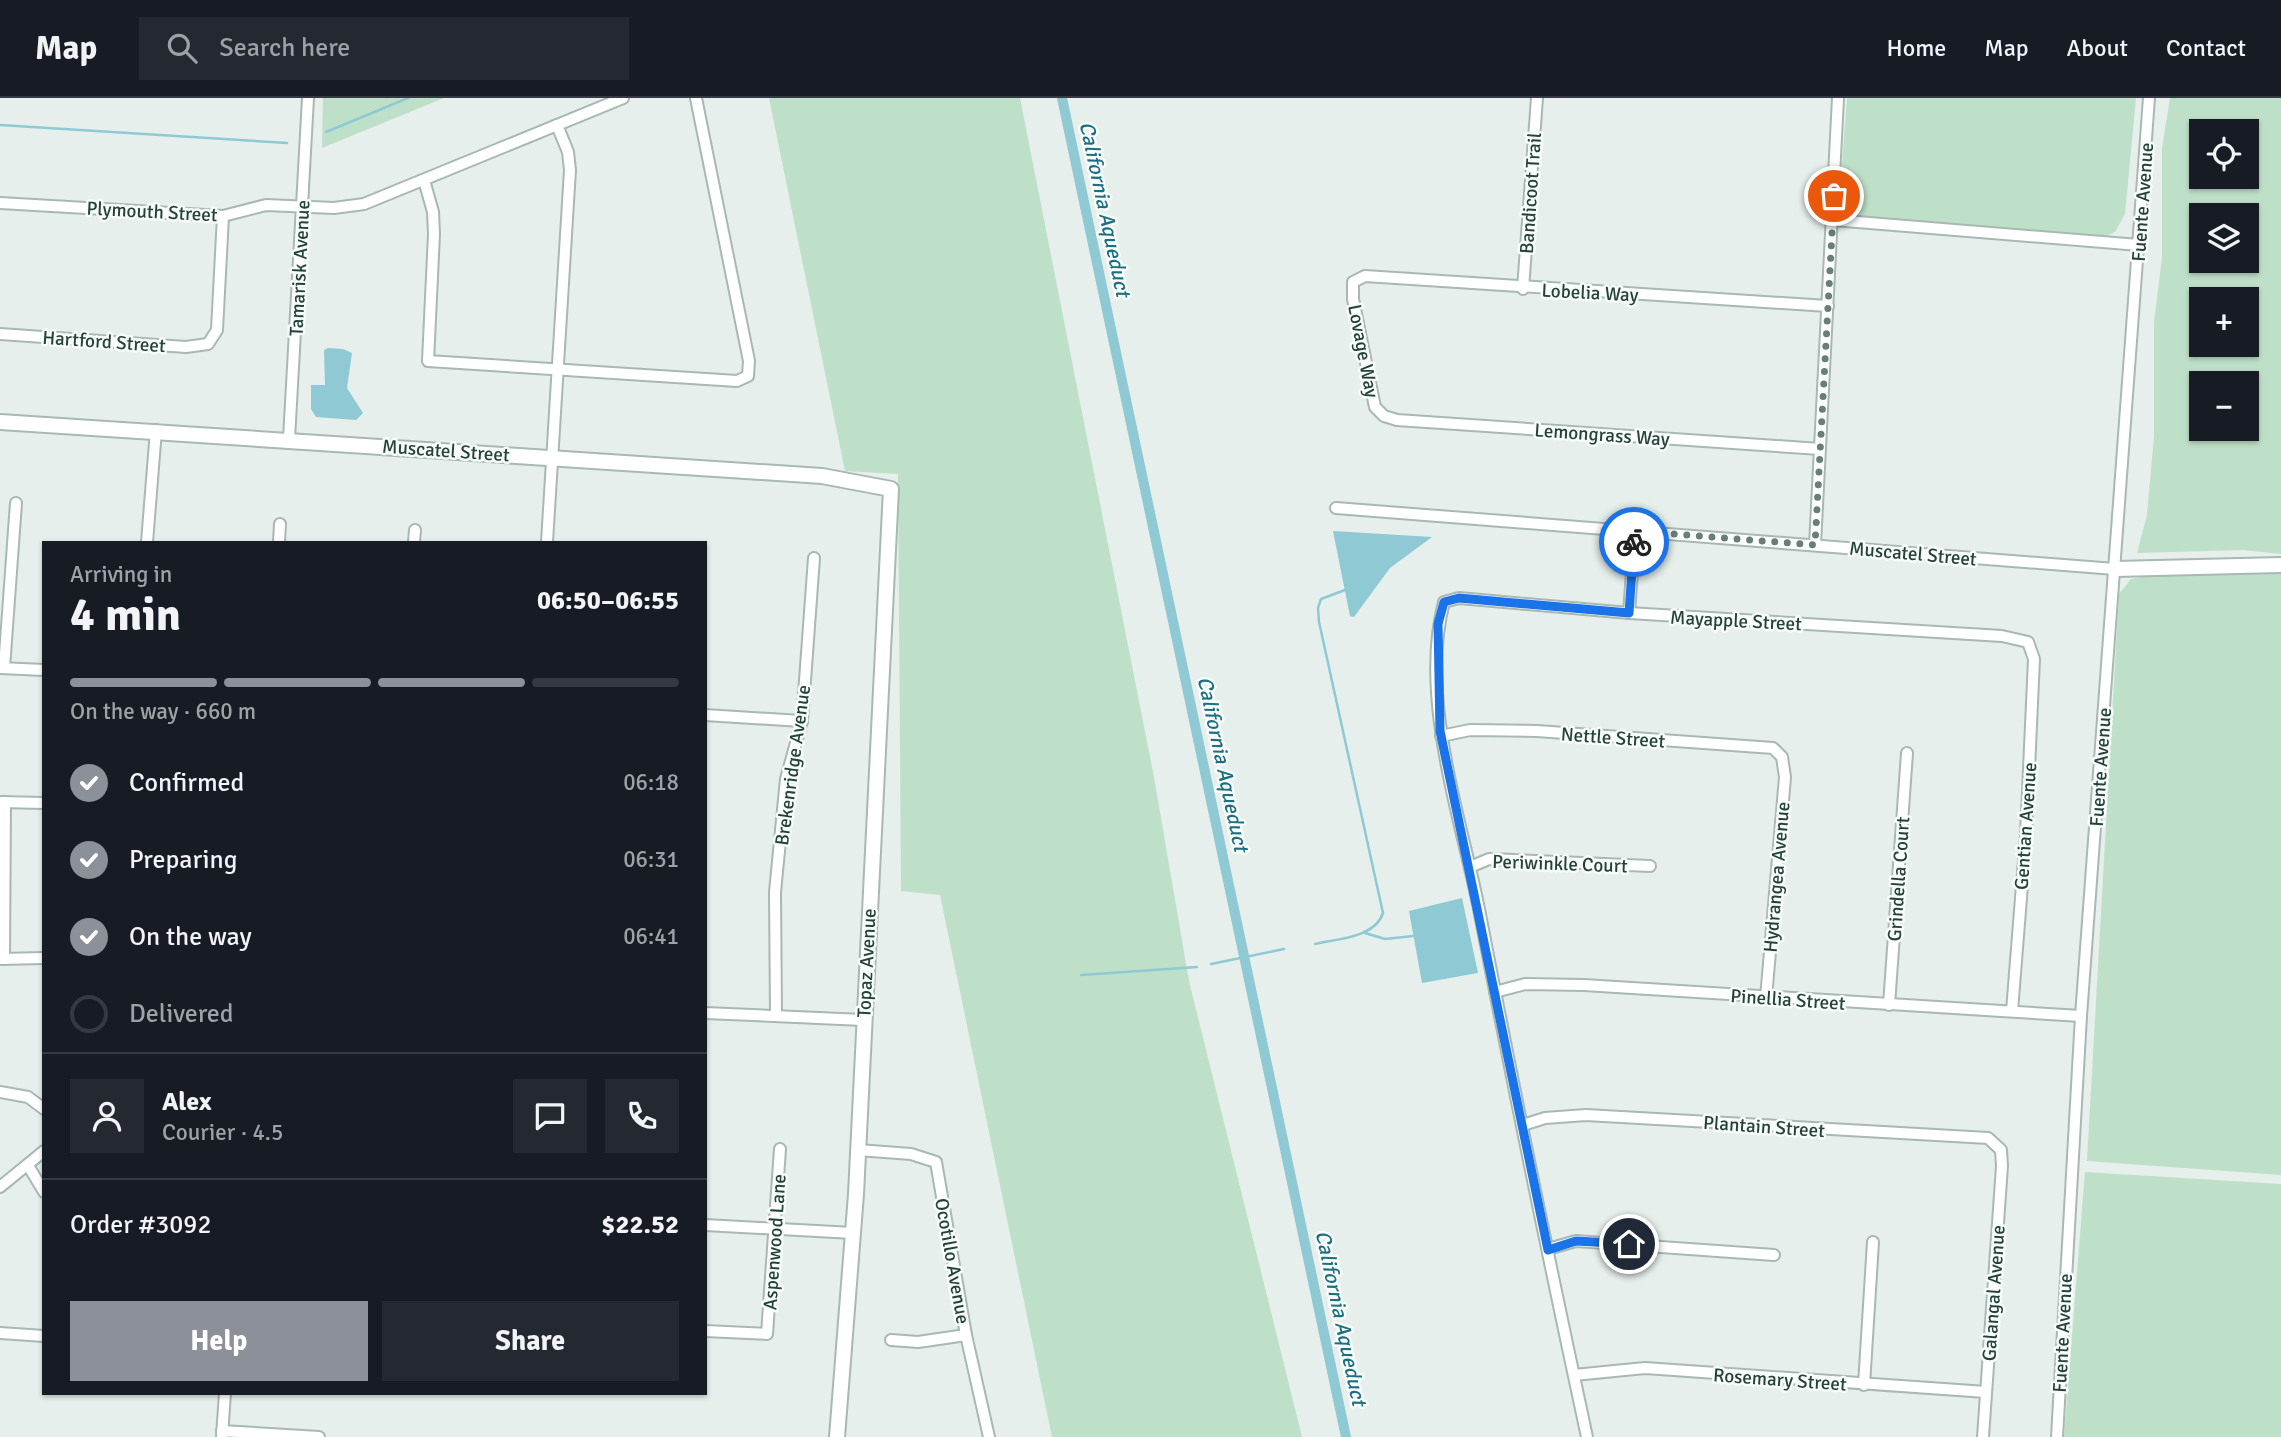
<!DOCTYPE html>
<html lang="en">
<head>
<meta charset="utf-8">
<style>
	body { margin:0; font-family:Signika,sans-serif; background:#242831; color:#f1f3f6; height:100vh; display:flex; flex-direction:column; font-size:26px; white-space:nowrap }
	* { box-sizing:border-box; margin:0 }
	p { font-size:23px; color:#9ea1a6 }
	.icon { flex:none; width:38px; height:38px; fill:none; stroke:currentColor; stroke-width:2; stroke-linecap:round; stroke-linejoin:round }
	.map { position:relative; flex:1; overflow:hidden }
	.drawer { position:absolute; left:42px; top:443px; width:665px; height:854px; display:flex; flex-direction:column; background:#171b24; border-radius:0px; box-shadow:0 2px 5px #0004 }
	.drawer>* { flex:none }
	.fabs { position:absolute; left:2189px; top:21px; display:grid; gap:14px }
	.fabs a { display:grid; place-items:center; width:70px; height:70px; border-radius:0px; background:#171b24; box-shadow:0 2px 5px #0004; font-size:35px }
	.pin { position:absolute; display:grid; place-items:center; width:60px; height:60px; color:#fff; margin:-30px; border:4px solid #fff; border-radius:50%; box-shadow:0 2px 7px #0007 }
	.courier { position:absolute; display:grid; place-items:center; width:70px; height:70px; margin:-35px; border:5px solid #1a73e8; border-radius:50%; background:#fff; color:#222; box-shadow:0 2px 9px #0007 }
	.head em { font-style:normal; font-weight:700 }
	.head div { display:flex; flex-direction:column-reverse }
	.head { display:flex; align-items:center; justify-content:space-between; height:119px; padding:0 28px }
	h1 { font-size:46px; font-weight:700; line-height:52px }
	.bar { display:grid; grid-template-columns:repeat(4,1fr); gap:10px 7px; align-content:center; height:84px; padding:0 28px }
	.bar i { height:9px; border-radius:5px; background:#363941 }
	.bar .selected { background:#8c9099 }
	.bar p { grid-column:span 4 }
	.line { display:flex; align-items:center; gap:18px; padding:0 28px; border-top:2px solid #363941 }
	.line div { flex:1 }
	.round { display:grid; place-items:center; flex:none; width:74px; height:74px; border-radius:0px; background:#242831 }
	ol { padding:0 28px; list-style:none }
	li { display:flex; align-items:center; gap:21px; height:77px }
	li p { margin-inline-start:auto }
	li .icon { padding:7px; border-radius:50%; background:#8c9099; color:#fff; stroke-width:4 }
	li:last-child { color:#9ea1a6 }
	li i { width:38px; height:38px; border:4px solid #363941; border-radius:50% }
	.primary-button { display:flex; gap:14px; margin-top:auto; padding:14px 28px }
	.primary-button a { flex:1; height:80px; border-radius:0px; background:#8c9099; color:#fff; font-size:28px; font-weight:700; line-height:80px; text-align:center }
	.primary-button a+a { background:#242831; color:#f1f3f6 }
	header { display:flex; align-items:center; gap:42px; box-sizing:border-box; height:98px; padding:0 35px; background:#171b24; border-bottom:2px solid #363941 }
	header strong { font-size:33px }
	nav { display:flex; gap:38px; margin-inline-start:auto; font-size:24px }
	.search { width:490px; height:63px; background:#242831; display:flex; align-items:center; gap:18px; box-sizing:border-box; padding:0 24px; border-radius:0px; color:#9ea1a6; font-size:26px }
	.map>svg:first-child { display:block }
	.green { fill:#bfe0c8; fill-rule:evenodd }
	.water { fill:#8ec9d4 }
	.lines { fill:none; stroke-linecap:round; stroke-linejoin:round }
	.stream { stroke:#8ec9d4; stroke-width:2.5 }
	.canal { stroke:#8ec9d4; stroke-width:10 }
	.minor-casing { stroke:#a8b8b2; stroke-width:14 }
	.tertiary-casing { stroke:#a8b8b2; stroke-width:18 }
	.minor { stroke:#fff; stroke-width:10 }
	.tertiary { stroke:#fff; stroke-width:14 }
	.done { stroke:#687f78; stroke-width:7; stroke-dasharray:0 12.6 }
	.route { stroke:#1a73e8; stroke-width:9 }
	.labels { text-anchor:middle; stroke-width:5; stroke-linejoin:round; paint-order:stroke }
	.street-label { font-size:19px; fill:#24423a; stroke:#f7fbf9 }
	.water-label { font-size:21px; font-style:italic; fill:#1c6f80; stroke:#f7fbf9 }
</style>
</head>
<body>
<header>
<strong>Map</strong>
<div class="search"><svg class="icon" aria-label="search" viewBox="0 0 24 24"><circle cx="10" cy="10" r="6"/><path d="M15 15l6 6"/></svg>Search here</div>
<nav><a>Home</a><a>Map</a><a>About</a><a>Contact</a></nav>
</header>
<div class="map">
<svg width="2281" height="1339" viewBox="0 0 2281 1339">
	<rect width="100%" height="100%" fill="#e6efeb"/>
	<g class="green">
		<path d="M323,0H444L322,50Z"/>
		<path d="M769,0H1020L1154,679L1189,883L1302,1339H1052L940,797L901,793L898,376L845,373Z"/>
		<path d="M1847,0H2136L2125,116L2115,134L2102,140L1851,117L1842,67Z"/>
		<path d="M2170,0H2281V456L2243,452L2137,455L2147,417L2154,338V224L2162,160V50ZM2247,33V79H2202V33ZM2247,117V163H2202V117ZM2202,201H2247V247H2202ZM2247,285V331H2202V285Z"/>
		<path d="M2281,474V1077L2087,1063L2119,496L2131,481L2148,478Z"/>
		<path d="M2085,1074L2281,1086V1339H2064Z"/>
	</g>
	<g class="water">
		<path d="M328,250L343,251L352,255L347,290L363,315L356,322L316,319L311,311V287H325L324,252Z"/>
		<path d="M1333,433L1432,439L1390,470L1354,519L1350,518Z"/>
		<path d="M1462,800L1478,875L1422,885L1409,813Z"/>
	</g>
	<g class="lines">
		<g class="stream">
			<path d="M0,27L287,45"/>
			<path d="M326,34L408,0"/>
			<path d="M1365,835L1385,841L1413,838"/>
			<path d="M1315,846C1336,841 1375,840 1383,815L1319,524L1318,510L1321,501L1345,492"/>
			<path d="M1211,866L1284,851"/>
			<path d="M1081,877L1197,869"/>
		</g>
		<path class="canal" d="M1062,0L1346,1339"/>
		<g class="minor-casing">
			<g id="minor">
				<path d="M424,82L433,114L434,136L428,263L737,283L748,278L749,263L696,0"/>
				<path d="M0,105L223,118L266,107L334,110L364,106L623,0"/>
				<path d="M1833,122L2139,147"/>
				<path d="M1523,191L1537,0"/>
				<path d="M0,236L186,249L208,246L217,232L223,118"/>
				<path d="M289,341L308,0"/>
				<path d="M1820,351L1397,322L1384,318L1375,309L1353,201V184L1365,178L1828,208"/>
				<path d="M1336,410L2115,471"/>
				<path d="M147,444L156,332"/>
				<path d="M279,444L280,426"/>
				<path d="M414,444L415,432"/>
				<path d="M547,444L570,72L568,54L557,27"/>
				<path d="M1815,447L1838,0"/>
				<path d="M1629,515L1635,433"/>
				<path d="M0,570L44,572"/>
				<path d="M4,570L16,405"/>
				<path d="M705,617L802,623"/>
				<path d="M1441,638L1470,632L1537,633L1773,650L1782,659L1785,679L1766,900"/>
				<path d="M0,704L44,705"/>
				<path d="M1470,769L1489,761L1650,768"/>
				<path d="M0,861L44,860"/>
				<path d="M4,861L5,704"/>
				<path d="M1495,894L1525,886L1584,887L2081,918"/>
				<path d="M1889,907L1907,655"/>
				<path d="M705,915L863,922"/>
				<path d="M776,917L775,794L786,681L802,623L814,460"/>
				<path d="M0,994L28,999L44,1011"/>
				<path d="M1523,1027L1545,1020L1586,1017L1988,1040L2001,1052L2002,1068L1983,1339"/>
				<path d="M858,1052L911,1056L936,1064L966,1237L989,1339"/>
				<path d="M29,1069L44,1094"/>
				<path d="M0,1089L44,1053"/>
				<path d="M705,1127L853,1135"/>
				<path d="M1548,1151L1576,1143L1774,1157"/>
				<path d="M705,1233L767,1236L780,1051"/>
				<path d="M0,1235L44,1238"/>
				<path d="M891,1242L918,1244L966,1237"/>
				<path d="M1574,1277L1645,1270L1986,1294"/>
				<path d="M1864,1287L1873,1144"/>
				<path d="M222,1333L319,1339"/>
				<path d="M222,1338L225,1295"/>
				<path d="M1587,1339C1549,1163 1513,987 1479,811C1460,717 1419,598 1444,504L1459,500L1629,515L2002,538L2028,544L2034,561L2026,737L2012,913"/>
				<path d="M2057,1339L2081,918L2149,0"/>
			</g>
		</g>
		<g class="tertiary-casing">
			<g id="tertiary">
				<path d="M0,324L822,378L891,391L856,1096L837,1339"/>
				<path d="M2115,471L2281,467"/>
			</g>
		</g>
		<use href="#minor" class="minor"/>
		<use href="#tertiary" class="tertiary"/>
	</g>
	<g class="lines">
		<path class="done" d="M1634,444L1635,433L1815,447L1834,98"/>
		<path class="route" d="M1629,1146L1576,1143L1548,1152L1440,633L1438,526L1444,504L1459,500L1629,515L1634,444"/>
	</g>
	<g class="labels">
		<g class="street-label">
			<text transform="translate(1530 95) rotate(-86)" y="7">Bandicoot Trail</text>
			<text transform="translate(2142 104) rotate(-86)" y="7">Fuente Avenue</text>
			<text transform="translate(152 113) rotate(3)" y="7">Plymouth Street</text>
			<text transform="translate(299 170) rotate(-87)" y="7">Tamarisk Avenue</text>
			<text transform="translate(1590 194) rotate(3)" y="7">Lobelia Way</text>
			<text transform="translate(104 243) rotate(4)" y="7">Hartford Street</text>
			<text transform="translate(1364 253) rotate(79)" y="7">Lovage Way</text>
			<text transform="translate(1602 336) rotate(4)" y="7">Lemongrass Way</text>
			<text transform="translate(446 352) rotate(4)" y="7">Muscatel Street</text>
			<text transform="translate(1913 455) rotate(5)" y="7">Muscatel Street</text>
			<text transform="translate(1736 522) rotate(3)" y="7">Mayapple Street</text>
			<text transform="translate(1613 639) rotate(4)" y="7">Nettle Street</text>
			<text transform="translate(792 667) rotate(-82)" y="7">Brekenridge Avenue</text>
			<text transform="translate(2100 669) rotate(-86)" y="7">Fuente Avenue</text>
			<text transform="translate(2025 728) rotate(-86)" y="7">Gentian Avenue</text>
			<text transform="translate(1560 765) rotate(2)" y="7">Periwinkle Court</text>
			<text transform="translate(1776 779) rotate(-85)" y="7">Hydrangea Avenue</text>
			<text transform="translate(1898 781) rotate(-86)" y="7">Grindella Court</text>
			<text transform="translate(866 865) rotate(-87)" y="7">Topaz Avenue</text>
			<text transform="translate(1788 901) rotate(4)" y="7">Pinellia Street</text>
			<text transform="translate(1764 1028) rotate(4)" y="7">Plantain Street</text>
			<text transform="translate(774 1144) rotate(-86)" y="7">Aspenwood Lane</text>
			<text transform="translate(953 1163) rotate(80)" y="7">Ocotillo Avenue</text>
			<text transform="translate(1993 1195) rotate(-86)" y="7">Galangal Avenue</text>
			<text transform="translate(2062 1235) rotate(-87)" y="7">Fuente Avenue</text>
			<text transform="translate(1780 1281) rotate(4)" y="7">Rosemary Street</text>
		</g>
		<g class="water-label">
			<text transform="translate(1105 111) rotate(78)" y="7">California Aqueduct</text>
			<text transform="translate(1223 666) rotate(78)" y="7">California Aqueduct</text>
			<text transform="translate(1341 1220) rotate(78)" y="7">California Aqueduct</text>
		</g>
	</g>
</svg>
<div class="fabs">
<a><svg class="icon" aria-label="locate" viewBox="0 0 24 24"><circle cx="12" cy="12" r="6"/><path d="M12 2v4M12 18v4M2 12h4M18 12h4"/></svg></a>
<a><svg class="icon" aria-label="layers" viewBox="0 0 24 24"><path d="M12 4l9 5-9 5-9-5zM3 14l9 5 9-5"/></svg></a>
<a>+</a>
<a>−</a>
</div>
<div class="pin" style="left:1834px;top:98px;background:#ea580c"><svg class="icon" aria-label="bag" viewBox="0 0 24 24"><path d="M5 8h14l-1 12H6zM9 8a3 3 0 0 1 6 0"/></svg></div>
<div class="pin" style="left:1629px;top:1146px;background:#1f2937"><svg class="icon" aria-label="home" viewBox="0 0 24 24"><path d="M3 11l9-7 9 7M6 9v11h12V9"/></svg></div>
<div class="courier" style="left:1634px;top:444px"><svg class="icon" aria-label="bike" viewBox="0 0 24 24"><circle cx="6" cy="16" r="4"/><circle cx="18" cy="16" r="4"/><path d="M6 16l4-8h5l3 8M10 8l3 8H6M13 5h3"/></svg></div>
<section class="drawer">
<div class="head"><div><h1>4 min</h1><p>Arriving in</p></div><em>06:50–06:55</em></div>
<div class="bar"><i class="selected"></i><i class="selected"></i><i class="selected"></i><i></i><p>On the way · 660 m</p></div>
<ol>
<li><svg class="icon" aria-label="check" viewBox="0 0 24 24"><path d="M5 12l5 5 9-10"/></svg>Confirmed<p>06:18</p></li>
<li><svg class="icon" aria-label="check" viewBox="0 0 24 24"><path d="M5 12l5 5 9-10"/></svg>Preparing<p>06:31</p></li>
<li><svg class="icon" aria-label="check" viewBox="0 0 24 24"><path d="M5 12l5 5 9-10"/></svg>On the way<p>06:41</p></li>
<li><i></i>Delivered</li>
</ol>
<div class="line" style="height:126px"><a class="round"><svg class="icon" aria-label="person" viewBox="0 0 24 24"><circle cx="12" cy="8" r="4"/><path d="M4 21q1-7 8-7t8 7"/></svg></a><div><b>Alex</b><p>Courier · 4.5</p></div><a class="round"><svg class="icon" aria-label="chat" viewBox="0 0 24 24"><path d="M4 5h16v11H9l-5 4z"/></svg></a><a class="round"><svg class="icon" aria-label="phone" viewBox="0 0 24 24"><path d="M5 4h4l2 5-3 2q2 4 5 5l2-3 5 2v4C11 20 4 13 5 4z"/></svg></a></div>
<div class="line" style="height:91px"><div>Order #3092</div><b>$22.52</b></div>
<div class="primary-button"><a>Help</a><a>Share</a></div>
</section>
</div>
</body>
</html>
